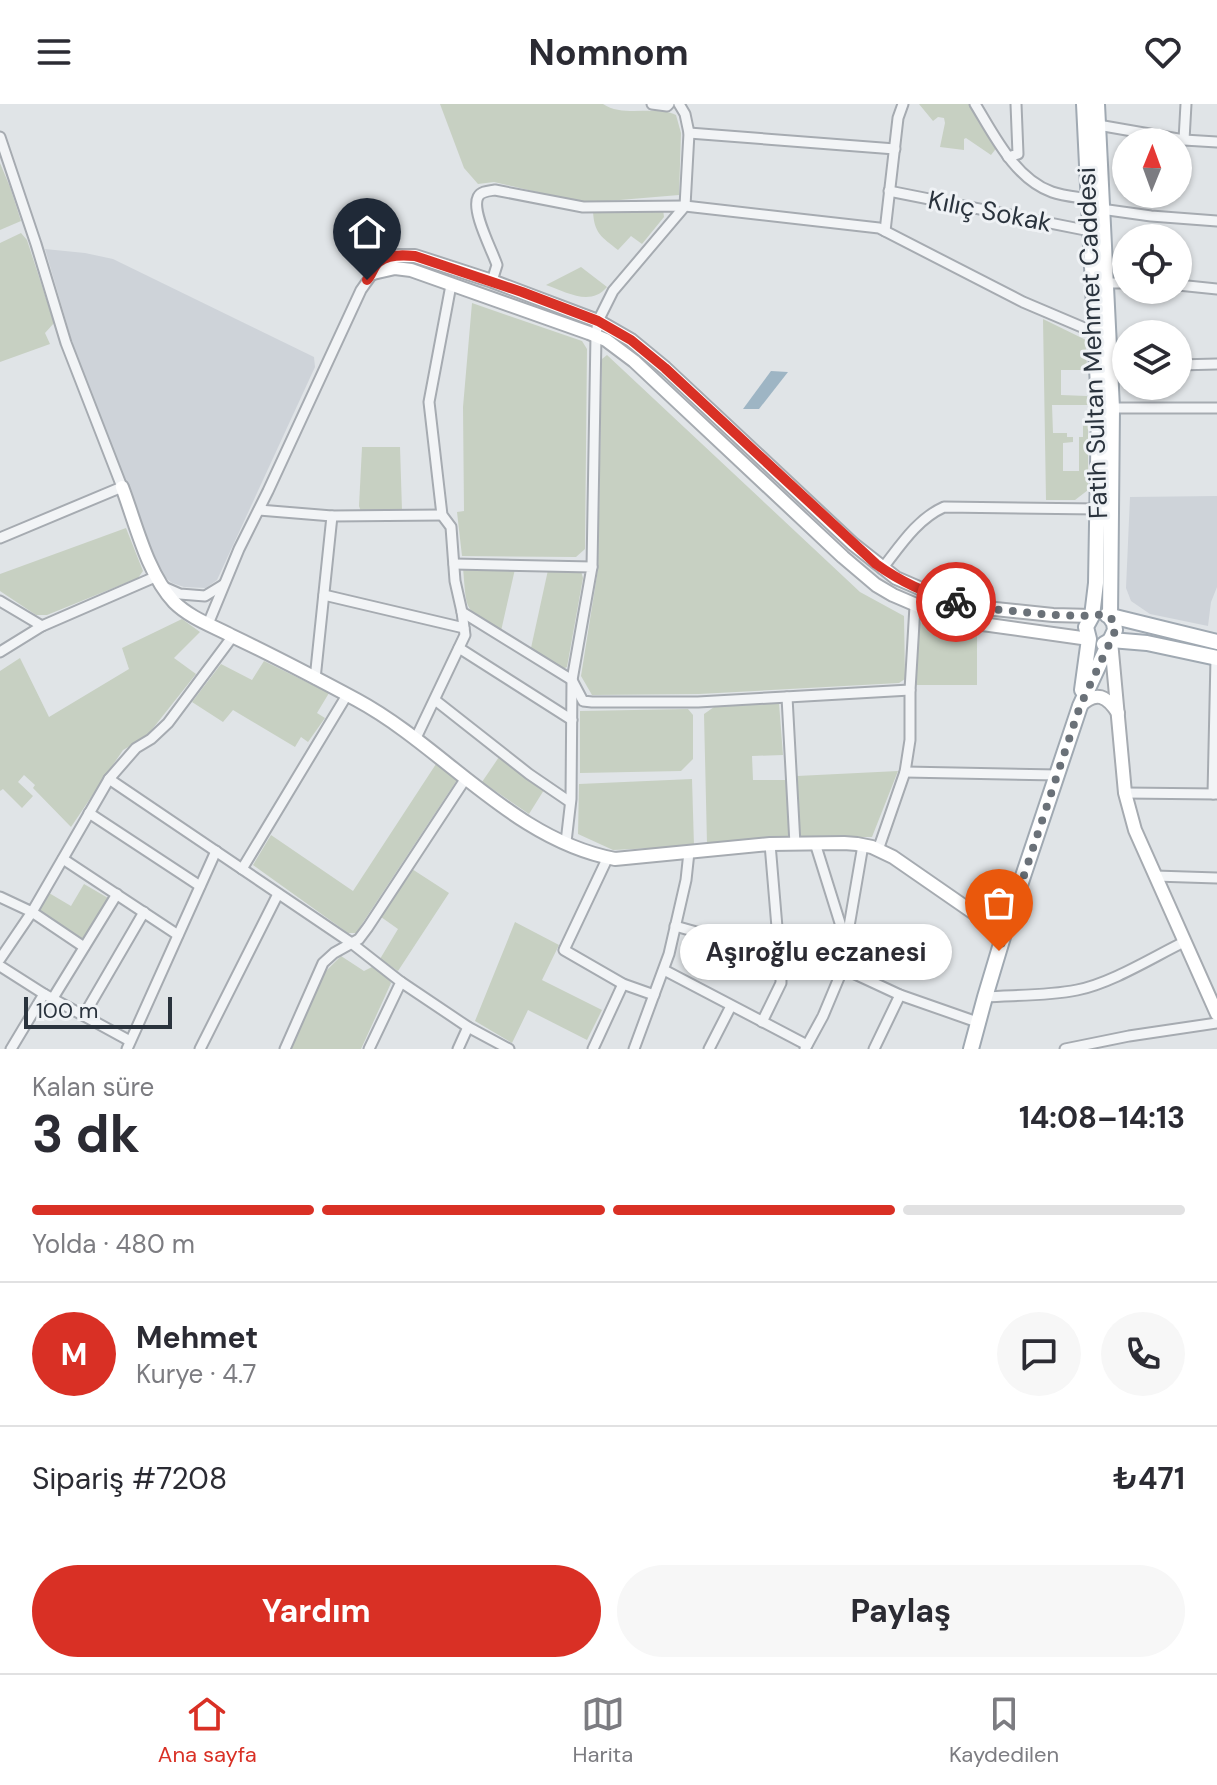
<!DOCTYPE html>
<html lang="tr">
<head>
<meta charset="utf-8">
<style>
	body { margin:0; font-family:"DM Sans",sans-serif; background:#f7f7f7; color:#2b2b33; height:100vh; display:flex; flex-direction:column; font-size:30px; white-space:nowrap }
	* { box-sizing:border-box; margin:0 }
	p { font-size:26px; color:#7c7c81 }
	.icon { flex:none; width:44px; height:44px; fill:none; stroke:currentColor; stroke-width:2; stroke-linecap:round; stroke-linejoin:round }
	.map { position:relative; height:945px; overflow:hidden }
	.sheet { display:flex; flex-direction:column; background:#fff; flex:1 }
	.sheet>* { flex:none }
	.needle { width:52px; rotate:1deg }
	.controls { position:absolute; left:1112px; top:24px; display:grid; gap:16px }
	.controls a { display:grid; place-items:center; width:80px; height:80px; border-radius:50%; background:#fff; box-shadow:0 2px 6px #0004; font-size:40px }
	.scale { position:absolute; left:24px; bottom:20px; width:148px; box-sizing:border-box; padding-left:8px; border:4px solid #2a333d; border-top:0; font-size:22px; line-height:28px; white-space:nowrap; color:#2a333d; -webkit-text-stroke:6px #eff2f5; paint-order:stroke }
	.pin { position:absolute; display:grid; place-items:center; width:68px; height:68px; color:#fff; margin:-82px -34px; border-radius:50% 50% 50% 0; rotate:-45deg; box-shadow:0 0 8px #0007 }
	.pin .icon { rotate:45deg }
	.courier { position:absolute; display:grid; place-items:center; width:80px; height:80px; margin:-40px; border:6px solid #d93025; border-radius:50%; background:#fff; color:#222; box-shadow:0 2px 10px #0007 }
	.bubble { position:absolute; height:56px; border-radius:28px; background:#fff; box-shadow:0 2px 6px #0004; font-size:26px; font-weight:700; line-height:56px; text-align:center }
	.summary em { font-style:normal; font-weight:700 }
	.summary div { display:flex; flex-direction:column-reverse }
	.summary { display:flex; align-items:center; justify-content:space-between; height:136px; padding:0 32px }
	h1 { font-size:52px; font-weight:700; line-height:60px }
	.bar { display:grid; grid-template-columns:repeat(4,1fr); gap:12px 8px; align-content:center; height:96px; padding:0 32px }
	.bar i { height:10px; border-radius:6px; background:#e1e1e2 }
	.bar .selected { background:#d93025 }
	.bar p { grid-column:span 4 }
	.line { display:flex; align-items:center; gap:20px; padding:0 32px; border-top:2px solid #e1e1e2 }
	.line div { flex:1 }
	.round { display:grid; place-items:center; flex:none; width:84px; height:84px; border-radius:42px; background:#f7f7f7 }
	.button { display:flex; gap:16px; margin-top:auto; padding:16px 32px }
	.button a { flex:1; height:92px; border-radius:48px; background:#d93025; color:#fff; font-size:32px; font-weight:700; line-height:92px; text-align:center }
	.button a+a { background:#f7f7f7; color:#2b2b33 }
	header { display:flex; justify-content:space-between; align-items:center; height:104px; padding:0 32px; background:#fff; font-size:36px; font-weight:700 }
	.tab-bar { display:flex; justify-content:space-around; align-items:center; height:112px; border-top:2px solid #e1e1e2; background:#fff; font-size:22px; color:#7c7c81 }
	.tab-bar a { display:grid; justify-items:center; gap:4px }
	.tab-bar .selected { color:#d93025 }
	.map>svg:first-child { display:block }
	.built { fill:#ced3d9 }
	.green { fill:#c7d0c2 }
	.water { fill:#9eb5c4 }
	.lines { fill:none; stroke-linecap:round; stroke-linejoin:round }
	.street-casing { stroke:#a6abb1; stroke-width:13 }
	.secondary-casing { stroke:#a6abb1; stroke-width:16 }
	.primary-casing { stroke:#a0a9b2; stroke-width:18 }
	.street { stroke:#f2f4f6; stroke-width:9 }
	.secondary { stroke:#fff; stroke-width:12 }
	.primary { stroke:#fff; stroke-width:14 }
	.done { stroke:#6a7178; stroke-width:8; stroke-dasharray:0 14.4 }
	.route { stroke:#d93025; stroke-width:10 }
	.labels { text-anchor:middle; stroke-width:6; stroke-linejoin:round; paint-order:stroke }
	.street-label { font-size:26px; fill:#2a333d; stroke:#eff2f5 }
</style>
</head>
<body>
<header><svg class="icon" aria-label="menu" viewBox="0 0 24 24"><path d="M4 6h16M4 12h16M4 18h16"/></svg>Nomnom<svg class="icon" aria-label="heart" viewBox="0 0 24 24"><path d="M12 20l-8-8c-3-5 5-10 8-4 3-6 11-1 8 4z"/></svg></header>
<div class="map">
<svg width="1217" height="945" viewBox="0 0 1217 945">
	<rect width="100%" height="100%" fill="#e0e4e7"/>
	<g class="built">
		<path d="M45,145L85,149L113,155L314,253L315,263L217,476L206,484L184,483L172,479L161,470L148,441L76,251Z"/>
		<path d="M1217,392V483L1211,498L1208,522L1150,510L1131,497L1126,484L1130,393Z"/>
	</g>
	<g class="green">
		<path d="M440,0H603C624,14 655,1 676,11L681,29L679,91L584,99L494,78L478,80L464,64Z"/>
		<path d="M919,0H970L998,42L991,51L966,34L964,35V46L940,43L945,19L944,14L938,13L933,17Z"/>
		<path d="M0,59L10,83L21,117L0,126Z"/>
		<path d="M663,105L664,113L642,140L631,132L618,146C602,133 594,130 593,107Z"/>
		<path d="M21,129L27,136L54,219L45,229L50,240L0,258V139Z"/>
		<path d="M581,163L607,183C590,203 567,188 546,181Z"/>
		<path d="M472,199L582,237L587,245L585,445L576,453L462,452L457,408L464,407L463,303Z"/>
		<path d="M1043,215L1086,236L1087,266H1061V291L1087,292L1088,301H1052L1053,329H1067V333H1073V338L1063,339V367H1079V333H1083V318L1088,317V386L1075,396H1046Z"/>
		<path d="M607,251L860,488L904,512L905,575L899,579L699,590L592,591L581,572L598,465L602,255Z"/>
		<path d="M362,343H400L402,406L361,408L359,402Z"/>
		<path d="M126,424L143,467L138,474L47,511H36L0,487V470Z"/>
		<path d="M463,464L515,465L501,527C463,504 467,509 463,464Z"/>
		<path d="M548,466L581,467L583,474L567,563L563,565L531,544Z"/>
		<path d="M182,515L200,528L174,554L196,570L146,633L123,646L71,723L33,684L35,681L24,671L18,678L33,692L22,704L3,685L0,687V567L20,554L49,613L129,565L122,544Z"/>
		<path d="M917,517L938,524L977,530V581H914Z"/>
		<path d="M264,557L329,589L317,609L325,614L308,638L301,633L295,643L233,606L223,618L192,598L221,560L252,576Z"/>
		<path d="M779,599L783,651L752,652L753,676H787L789,734L707,740L704,610L714,603Z"/>
		<path d="M688,605L693,611V655L681,667L580,669V607Z"/>
		<path d="M499,653L544,686L529,710L482,678Z"/>
		<path d="M436,660L457,676L356,829H348L253,761L271,731L353,787Z"/>
		<path d="M898,667L872,733H800L797,672Z"/>
		<path d="M692,675L694,742L613,746L578,730L579,680Z"/>
		<path d="M412,765L449,789L398,867L380,855L398,825L381,813Z"/>
		<path d="M84,780L108,794L83,835L38,807L49,789L71,802Z"/>
		<path d="M515,818L559,841L542,876L602,906L587,936L528,906L512,939L475,917Z"/>
		<path d="M341,852L364,867L372,863L388,874L391,879L361,945H290L325,868Z"/>
	</g>
	<path class="water" d="M771,267L788,268L759,305H743Z"/>
	<g class="lines">
		<g class="street-casing">
			<g id="street">
				<path d="M652,0L667,2L669,0"/>
				<path d="M975,0C994,31 1015,75 1052,88C1063,92 1077,93 1089,95"/>
				<path d="M1098,21L1184,36L1217,38"/>
				<path d="M689,29L895,45"/>
				<path d="M0,33L36,140L66,239L122,383L0,434"/>
				<path d="M1184,36L1186,0"/>
				<path d="M1008,53L1018,50L1016,0"/>
				<path d="M889,87L1090,127"/>
				<path d="M1101,105L1151,112L1217,117"/>
				<path d="M885,127L898,14L903,0"/>
				<path d="M492,177L497,161C492,146 471,107 478,93C481,87 489,87 495,86L583,103L685,102L879,124L1023,198L1096,229"/>
				<path d="M1107,179H1126"/>
				<path d="M1178,181L1217,185"/>
				<path d="M1178,261L1217,260"/>
				<path d="M1111,263L1126,262"/>
				<path d="M1112,304H1217"/>
				<path d="M259,406L332,412L442,411"/>
				<path d="M454,460L592,463L572,576L571,695L566,738"/>
				<path d="M592,463L596,231L598,217L613,187L685,102L689,29L685,10L679,0"/>
				<path d="M882,465C900,442 917,415 944,403L1098,405"/>
				<path d="M164,483L180,490L205,492L223,481"/>
				<path d="M324,491L464,524"/>
				<path d="M0,497L42,522"/>
				<path d="M462,508L572,576L583,597L592,598H698L910,586"/>
				<path d="M208,520L239,445L268,387L361,186L373,169"/>
				<path d="M459,544L572,616"/>
				<path d="M0,548L42,522L155,473"/>
				<path d="M315,575L332,412"/>
				<path d="M787,593L795,740"/>
				<path d="M435,596L529,670L570,698"/>
				<path d="M415,636L465,531L462,508L455,477L451,423L442,411L429,298L451,181"/>
				<path d="M905,668L1058,671"/>
				<path d="M109,675L350,838L401,878L369,945"/>
				<path d="M1125,689L1217,690"/>
				<path d="M1213,690L1216,554"/>
				<path d="M89,709L200,782"/>
				<path d="M815,739L845,835"/>
				<path d="M878,746L905,668L910,636V586L915,502"/>
				<path d="M608,753L564,846L623,880L654,891"/>
				<path d="M63,755L178,831"/>
				<path d="M242,765L347,591"/>
				<path d="M1155,772L1217,774"/>
				<path d="M0,793L32,808L84,843"/>
				<path d="M675,822L743,841L779,844"/>
				<path d="M0,855L32,808L109,675L136,644L151,635L168,619L233,532"/>
				<path d="M0,862L44,890L130,937"/>
				<path d="M842,864L900,891L977,918"/>
				<path d="M664,866L807,941"/>
				<path d="M401,878L468,923L509,945"/>
				<path d="M985,893C1015,891 1047,892 1077,886C1112,879 1153,853 1184,838"/>
				<path d="M53,894L117,790"/>
				<path d="M84,911L144,808"/>
				<path d="M762,918L781,879V871L770,740"/>
				<path d="M11,945L44,890"/>
				<path d="M127,945L216,747"/>
				<path d="M200,945L278,790"/>
				<path d="M285,945L323,859L334,849L359,835L368,823L466,674"/>
				<path d="M458,945L468,923"/>
				<path d="M593,945L623,880"/>
				<path d="M634,945L669,850L686,776L689,748"/>
				<path d="M709,945L731,902"/>
				<path d="M805,945L823,912L841,869L863,741"/>
				<path d="M874,945L900,891"/>
				<path d="M1065,945L1129,932L1217,919"/>
			</g>
		</g>
		<g class="secondary-casing">
			<g id="secondary">
				<path d="M373,169L377,160L384,155L398,152H415L492,177L598,217L631,236L665,264L853,440L896,474L940,493L976,503L1053,511L1092,512"/>
				<path d="M373,169L395,164L411,166L589,229L606,236L634,257L843,453L876,481L893,491L942,512L975,519L1089,535"/>
				<path d="M122,383C136,420 147,469 174,498C190,514 213,522 232,532C274,552 316,574 357,596C444,643 513,736 615,755L770,740L844,739L857,740L872,743L893,753L984,816L1006,823"/>
				<path d="M1111,537L1125,689L1135,726L1217,910"/>
				<path d="M1080,602C1096,586 1107,592 1118,609"/>
			</g>
		</g>
		<g class="primary-casing">
			<g id="primary">
				<path d="M1107,511L1217,538"/>
				<path d="M1104,540L1111,536L1147,539L1217,554"/>
				<path d="M1082,586L1089,535L1086,523L1092,512L1096,479L1099,304L1084,0"/>
				<path d="M971,945L985,893L1006,823L1080,602L1115,526L1114,519L1110,513L1112,304L1097,0"/>
			</g>
		</g>
		<use href="#street" class="street"/>
		<use href="#secondary" class="secondary"/>
		<use href="#primary" class="primary"/>
	</g>
	<g class="lines">
		<path class="done" d="M956,498L991,505L1053,511L1092,512L1103,510L1110,513L1113,517L1115,524L1114,530L1080,602L999,847"/>
		<path class="route" d="M367,176C372,171 373,163 379,158C388,150 404,151 415,152L522,188L598,217L631,236L665,264L876,460C901,478 927,490 956,498"/>
	</g>
	<g class="labels">
		<g class="street-label">
			<text transform="translate(990 107) rotate(11)" y="9">Kılıç Sokak</text>
			<text transform="translate(1092 239) rotate(-92)" y="9">Fatih Sultan Mehmet Caddesi</text>
		</g>
	</g>
</svg>
<div class="controls">
<a><svg class="needle" viewBox="-14 -14 28 28"><path d="M0-13l5 13h-10z" fill="#e53935"/><path d="M0 13l5-13h-10z" fill="#7c7c81"/></svg></a>
<a><svg class="icon" aria-label="locate" viewBox="0 0 24 24"><circle cx="12" cy="12" r="6"/><path d="M12 2v4M12 18v4M2 12h4M18 12h4"/></svg></a>
<a><svg class="icon" aria-label="layers" viewBox="0 0 24 24"><path d="M12 4l9 5-9 5-9-5zM3 14l9 5 9-5"/></svg></a>
</div>
<div class="scale">100 m</div>
<div class="pin" style="left:999px;top:847px;background:#ea580c"><svg class="icon" aria-label="bag" viewBox="0 0 24 24"><path d="M5 8h14l-1 12H6zM9 8a3 3 0 0 1 6 0"/></svg></div>
<div class="pin" style="left:367px;top:176px;background:#1f2937"><svg class="icon" aria-label="home" viewBox="0 0 24 24"><path d="M3 11l9-7 9 7M6 9v11h12V9"/></svg></div>
<div class="courier" style="left:956px;top:498px"><svg class="icon" aria-label="bike" viewBox="0 0 24 24"><circle cx="6" cy="16" r="4"/><circle cx="18" cy="16" r="4"/><path d="M6 16l4-8h5l3 8M10 8l3 8H6M13 5h3"/></svg></div>
<div class="bubble" style="left:680px;top:820px;width:272px">Aşıroğlu eczanesi</div>
</div>
<section class="sheet">
<div class="summary"><div><h1>3 dk</h1><p>Kalan süre</p></div><em>14:08–14:13</em></div>
<div class="bar"><i class="selected"></i><i class="selected"></i><i class="selected"></i><i></i><p>Yolda · 480 m</p></div>
<div class="line" style="height:144px"><b class="round" style="background:#d93025;color:#fff">M</b><div><b>Mehmet</b><p>Kurye · 4.7</p></div><a class="round"><svg class="icon" aria-label="chat" viewBox="0 0 24 24"><path d="M4 5h16v11H9l-5 4z"/></svg></a><a class="round"><svg class="icon" aria-label="phone" viewBox="0 0 24 24"><path d="M5 4h4l2 5-3 2q2 4 5 5l2-3 5 2v4C11 20 4 13 5 4z"/></svg></a></div>
<div class="line" style="height:104px"><div>Sipariş #7208</div><b>₺471</b></div>
<div class="button"><a>Yardım</a><a>Paylaş</a></div>
</section>
<nav class="tab-bar">
<a class="selected"><svg class="icon" aria-label="home" viewBox="0 0 24 24"><path d="M3 11l9-7 9 7M6 9v11h12V9"/></svg>Ana sayfa</a>
<a><svg class="icon" aria-label="map" viewBox="0 0 24 24"><path d="M3 6l6-2 6 2 6-2v14l-6 2-6-2-6 2zM9 4v14M15 6v14"/></svg>Harita</a>
<a><svg class="icon" aria-label="saved" viewBox="0 0 24 24"><path d="M7 4h10v16l-5-4-5 4z"/></svg>Kaydedilen</a>
</nav>
</body>
</html>
